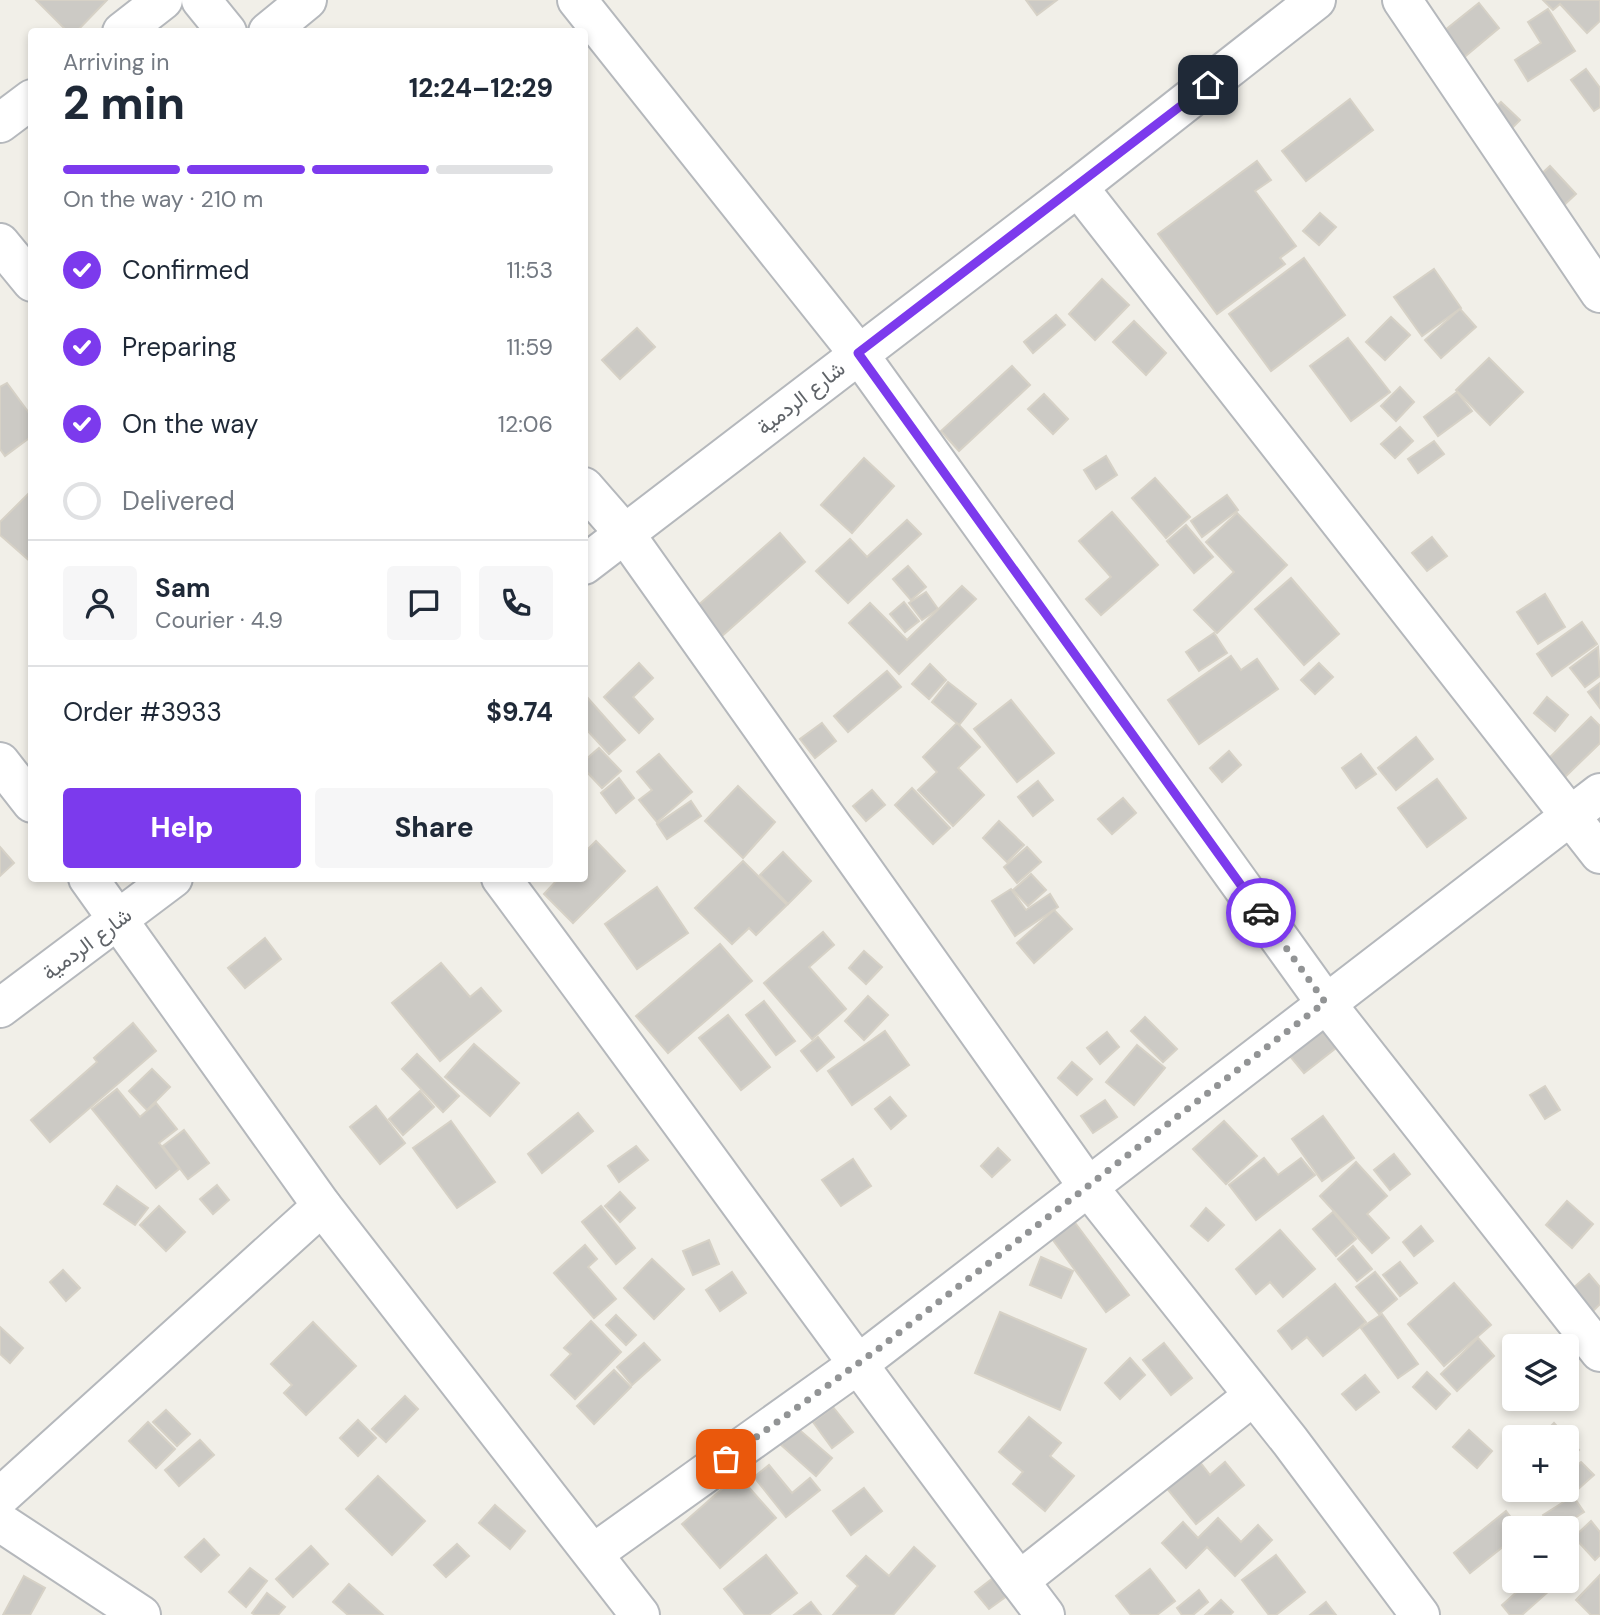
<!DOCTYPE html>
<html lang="en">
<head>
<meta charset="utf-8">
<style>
	body { margin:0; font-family:"DM Sans",Vazirmatn,sans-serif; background:#f6f6f7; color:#1f2937; height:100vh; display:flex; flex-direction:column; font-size:26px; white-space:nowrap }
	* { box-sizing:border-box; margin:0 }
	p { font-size:23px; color:#747a83 }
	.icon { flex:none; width:38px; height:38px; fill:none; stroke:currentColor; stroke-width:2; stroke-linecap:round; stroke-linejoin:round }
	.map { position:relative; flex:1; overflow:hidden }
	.sheet { position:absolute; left:28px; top:28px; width:560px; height:854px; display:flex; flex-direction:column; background:#fff; border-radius:7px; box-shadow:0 4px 10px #0003 }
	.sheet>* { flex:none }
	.buttons { position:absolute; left:1502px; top:1334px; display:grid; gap:14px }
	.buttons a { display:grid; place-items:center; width:77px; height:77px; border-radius:7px; background:#fff; box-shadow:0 4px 10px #0003; font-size:35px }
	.pin { position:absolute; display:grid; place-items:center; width:60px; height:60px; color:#fff; margin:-30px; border-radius:14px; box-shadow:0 4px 10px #0006 }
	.courier { position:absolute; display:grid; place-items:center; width:70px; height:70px; margin:-35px; border:5px solid #7c3aed; border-radius:50%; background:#fff; color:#222; box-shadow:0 2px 9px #0007 }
	.headline em { font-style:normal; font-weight:800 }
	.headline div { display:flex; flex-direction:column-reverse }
	.headline { display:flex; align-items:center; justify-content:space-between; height:119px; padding:0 35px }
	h1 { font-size:46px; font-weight:800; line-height:52px }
	.bar { display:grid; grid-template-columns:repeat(4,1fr); gap:10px 7px; align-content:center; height:84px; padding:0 35px }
	.bar i { height:9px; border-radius:5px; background:#e0e1e3 }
	.bar .active { background:#7c3aed }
	.bar p { grid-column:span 4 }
	.line { display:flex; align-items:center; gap:18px; padding:0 35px; border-top:2px solid #e0e1e3 }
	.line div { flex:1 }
	.round { display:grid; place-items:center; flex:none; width:74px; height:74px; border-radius:7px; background:#f6f6f7 }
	ol { padding:0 35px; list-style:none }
	li { display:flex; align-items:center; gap:21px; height:77px }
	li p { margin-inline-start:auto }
	li .icon { padding:7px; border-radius:50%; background:#7c3aed; color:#fff; stroke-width:4 }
	li:last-child { color:#747a83 }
	li i { width:38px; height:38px; border:4px solid #e0e1e3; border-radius:50% }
	.primary-button { display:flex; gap:14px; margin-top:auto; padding:14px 35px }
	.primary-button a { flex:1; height:80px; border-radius:7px; background:#7c3aed; color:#fff; font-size:28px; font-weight:800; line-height:80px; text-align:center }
	.primary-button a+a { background:#f6f6f7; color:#1f2937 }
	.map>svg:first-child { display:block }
	.building { fill:#cccac5; stroke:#d6d1c6; stroke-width:2 }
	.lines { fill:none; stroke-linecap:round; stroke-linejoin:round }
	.minor-casing { stroke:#b5b8bc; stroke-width:42 }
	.minor { stroke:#fff; stroke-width:38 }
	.done { stroke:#929495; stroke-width:7; stroke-dasharray:0 12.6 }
	.route { stroke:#7c3aed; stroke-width:9 }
	.labels { text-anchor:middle; stroke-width:5; stroke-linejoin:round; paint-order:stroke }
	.street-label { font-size:21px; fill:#5f6368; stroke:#fff }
</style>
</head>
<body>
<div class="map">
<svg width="1600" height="1615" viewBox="0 0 1600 1615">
	<rect width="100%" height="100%" fill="#f1efe8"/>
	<g class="building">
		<path d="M36,0H107L76,32H68Z"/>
		<path d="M1026,0H1057L1037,15Z"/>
		<path d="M1543,0H1600V21L1587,33L1560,4L1553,10Z"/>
		<path d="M1479,3L1499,28L1450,69L1429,43Z"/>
		<path d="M1548,9L1575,51L1528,81L1515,60L1541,43L1528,22Z"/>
		<path d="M1586,69L1600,88V107L1594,111L1571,80Z"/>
		<path d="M1350,99L1373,130L1306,181L1282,151Z"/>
		<path d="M1501,102L1520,120L1509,131L1490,113Z"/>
		<path d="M1257,161L1271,180L1255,191L1296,246L1280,258L1285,264L1217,314L1158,234Z"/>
		<path d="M1550,166L1576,194L1548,220L1522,192Z"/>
		<path d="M1320,213L1336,227L1319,245L1303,231Z"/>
		<path d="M1304,258L1345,315L1271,371L1229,314Z"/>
		<path d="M1434,269L1461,308L1422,336L1394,297Z"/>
		<path d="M1102,279L1129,305L1095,340L1069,314Z"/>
		<path d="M1460,309L1476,327L1441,358L1425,340Z"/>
		<path d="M1056,315L1065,325L1033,353L1024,342Z"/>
		<path d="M1391,317L1410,335L1385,360L1366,342Z"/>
		<path d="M1134,321L1166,353L1146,375L1113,342Z"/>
		<path d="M637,328L655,347L620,379L602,360Z"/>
		<path d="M1348,338L1390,392L1351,421L1310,366Z"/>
		<path d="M1489,358L1523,392L1490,425L1456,390Z"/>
		<path d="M1012,366L1030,385L959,451L941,431Z"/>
		<path d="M7,383L32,417V436L5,456L0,449V387Z"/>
		<path d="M1400,387L1414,402L1396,421L1381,406Z"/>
		<path d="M1457,392L1472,411L1438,436L1424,417Z"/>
		<path d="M1044,394L1068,419L1053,434L1028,409Z"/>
		<path d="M1400,427L1413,441L1395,458L1381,444Z"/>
		<path d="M1434,441L1444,454L1418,473L1408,459Z"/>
		<path d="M1106,456L1117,475L1096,489L1084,470Z"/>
		<path d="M864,458L894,486L852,533L821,505Z"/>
		<path d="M1155,478L1190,517L1166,538L1132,498Z"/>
		<path d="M28,494L32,497V563L0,535V522Z"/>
		<path d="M1227,495L1238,510L1202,537L1191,521Z"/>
		<path d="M1112,512L1158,565L1101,615L1086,599L1111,577L1079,541Z"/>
		<path d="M1237,513L1287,565L1217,633L1194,610L1234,572L1206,542Z"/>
		<path d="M907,520L921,534L848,603L816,571L850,539L867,557Z"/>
		<path d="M1186,525L1213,557L1194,573L1167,541Z"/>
		<path d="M780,533L805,562L713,644L687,615Z"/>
		<path d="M1432,537L1447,556L1427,571L1412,553Z"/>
		<path d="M908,566L926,587L911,600L893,579Z"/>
		<path d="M1291,578L1339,634L1304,665L1255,609Z"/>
		<path d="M962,586L976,599L899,674L849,623L870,603L907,640Z"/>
		<path d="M926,592L938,609L922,620L909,603Z"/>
		<path d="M1545,594L1565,627L1538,644L1517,612Z"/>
		<path d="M904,602L919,621L905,632L890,614Z"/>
		<path d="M1582,622L1597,644L1552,676L1537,654Z"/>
		<path d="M1214,633L1227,653L1199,671L1186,652Z"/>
		<path d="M1598,647L1600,676L1585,687L1570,668Z"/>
		<path d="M1231,656L1241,670L1257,659L1278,689L1199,744L1168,700Z"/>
		<path d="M639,663L653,678L633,697L653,719L639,733L604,697Z"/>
		<path d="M1319,663L1333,677L1315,694L1301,680Z"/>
		<path d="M930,664L946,680L929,699L912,684Z"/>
		<path d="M887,671L901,687L848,732L834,716Z"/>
		<path d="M948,682L976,704L959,725L932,702Z"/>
		<path d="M1600,683V708L1588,692Z"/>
		<path d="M586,696L625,740L609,754L584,727Z"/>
		<path d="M1547,697L1568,715L1555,731L1534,713Z"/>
		<path d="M1011,700L1054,753L1017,782L974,729Z"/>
		<path d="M1591,717L1600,726V743L1565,777L1548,759Z"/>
		<path d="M822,723L836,741L815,758L800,739Z"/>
		<path d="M957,723L980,747L958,768L984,795L953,826L918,790L937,772L923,757Z"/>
		<path d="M1416,737L1433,759L1396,790L1378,768Z"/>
		<path d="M599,748L621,771L602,788L584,769V761Z"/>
		<path d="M1229,751L1241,765L1222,782L1210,768Z"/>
		<path d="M659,754L692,792L657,822L639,800L652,790L637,772Z"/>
		<path d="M1361,754L1376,774L1356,788L1342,768Z"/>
		<path d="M619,778L634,798L616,813L601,793Z"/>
		<path d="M1437,779L1466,818L1427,847L1398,808Z"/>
		<path d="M1038,781L1053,800L1033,816L1018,797Z"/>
		<path d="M738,786L775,822L743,858L705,821Z"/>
		<path d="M912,788L950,828L933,844L895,805Z"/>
		<path d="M872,790L885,805L866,821L853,806Z"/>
		<path d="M1123,798L1136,813L1112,834L1098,819Z"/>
		<path d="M691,801L701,816L667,839L657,824Z"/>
		<path d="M999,821L1024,845L1007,862L983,838Z"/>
		<path d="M596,841L625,871L573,923L544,894L559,878H584V853Z"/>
		<path d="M0,847L14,863L0,876Z"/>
		<path d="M1027,847L1041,862L1017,883L1004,867Z"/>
		<path d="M783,852L811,881L788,904L760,875Z"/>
		<path d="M743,861L787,905L756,935L749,928L732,944L695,908Z"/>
		<path d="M1031,874L1046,890L1028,906L1013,890Z"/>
		<path d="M657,887L688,933L637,969L605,924Z"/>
		<path d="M1011,889L1026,910L1050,894L1058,907L1015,936L992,901Z"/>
		<path d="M1054,910L1072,929L1034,963L1017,943Z"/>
		<path d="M823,932L834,945L809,967L846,1009L812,1039L764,983Z"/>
		<path d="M265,938L281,959L245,988L228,968Z"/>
		<path d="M720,944L752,981L668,1053L636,1016Z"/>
		<path d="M864,951L882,967L866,984L849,968Z"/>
		<path d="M441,963L470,997L481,988L501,1011L440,1061L392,1003Z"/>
		<path d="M868,996L888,1015L864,1040L845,1021Z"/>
		<path d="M764,1001L795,1041L776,1055L746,1015Z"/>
		<path d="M728,1015L770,1067L741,1090L699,1038Z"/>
		<path d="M1145,1017L1177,1049L1163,1062L1131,1031Z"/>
		<path d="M133,1023L156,1051L50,1142L31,1120L97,1062L94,1058Z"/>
		<path d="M1322,1029L1336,1048L1304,1073L1289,1055Z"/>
		<path d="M885,1031L909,1065L852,1105L828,1071Z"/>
		<path d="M1107,1032L1119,1047L1100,1064L1087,1048Z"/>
		<path d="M818,1037L834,1057L817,1071L801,1051Z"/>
		<path d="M474,1044L519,1083L490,1116L445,1077Z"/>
		<path d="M1137,1045L1165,1068L1134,1105L1106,1082Z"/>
		<path d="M417,1054L459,1096L443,1112L402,1069Z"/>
		<path d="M1072,1062L1092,1079L1077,1095L1058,1078Z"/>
		<path d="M152,1069L170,1087L147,1110L129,1091Z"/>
		<path d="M1545,1086L1560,1110L1545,1119L1530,1095Z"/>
		<path d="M117,1089L140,1117L156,1103L177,1129L159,1143L179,1169L156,1188L92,1109Z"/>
		<path d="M420,1091L434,1107L403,1135L389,1119Z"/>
		<path d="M890,1097L906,1116L891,1129L875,1109Z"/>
		<path d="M1105,1100L1117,1117L1093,1133L1081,1116Z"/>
		<path d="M376,1106L405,1143L380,1164L350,1127Z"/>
		<path d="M578,1113L593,1131L542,1173L528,1154Z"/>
		<path d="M1323,1116L1354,1158L1322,1181L1292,1139Z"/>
		<path d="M451,1121L495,1182L457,1208L413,1148Z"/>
		<path d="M1224,1121L1257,1156L1226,1184L1193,1149Z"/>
		<path d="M184,1130L209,1163L188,1179L163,1146Z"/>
		<path d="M636,1146L648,1160L619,1182L608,1166Z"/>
		<path d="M998,1148L1010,1160L992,1177L981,1166Z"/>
		<path d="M1394,1154L1410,1174L1390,1190L1374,1170Z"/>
		<path d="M1264,1158L1278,1175L1301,1158L1315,1175L1256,1220L1229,1185Z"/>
		<path d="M853,1159L871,1186L841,1206L822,1180Z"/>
		<path d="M1356,1162L1387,1196L1367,1214L1389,1238L1372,1253L1320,1196Z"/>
		<path d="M217,1185L229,1200L213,1214L200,1199Z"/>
		<path d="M117,1186L148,1208L135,1225L104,1204Z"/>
		<path d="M620,1192L635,1208L620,1222L605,1206Z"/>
		<path d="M1567,1201L1593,1224L1572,1248L1546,1225Z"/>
		<path d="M159,1206L185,1232L166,1251L140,1225Z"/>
		<path d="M601,1206L635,1248L616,1264L582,1222Z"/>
		<path d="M1206,1208L1224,1225L1208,1241L1191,1226Z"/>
		<path d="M1333,1212L1356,1239L1336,1256L1313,1229Z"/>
		<path d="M1073,1220L1129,1295L1106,1312L1050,1236Z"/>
		<path d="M1421,1226L1433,1241L1414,1256L1403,1242Z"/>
		<path d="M1280,1230L1315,1269L1283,1297L1270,1282L1256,1294L1236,1269Z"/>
		<path d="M709,1240L719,1264L693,1275L683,1251Z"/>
		<path d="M585,1245L597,1259L588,1267L616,1299L594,1318L554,1273Z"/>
		<path d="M1353,1246L1372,1269L1357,1281L1338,1259Z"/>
		<path d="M1041,1257L1073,1271L1061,1298L1030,1285Z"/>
		<path d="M652,1259L684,1289L654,1319L624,1288Z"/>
		<path d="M1400,1262L1417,1283L1400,1296L1383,1275Z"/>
		<path d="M63,1270L80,1288L66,1301L50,1282Z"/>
		<path d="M732,1272L746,1293L720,1311L706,1290Z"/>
		<path d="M1375,1272L1397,1299L1379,1314L1356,1287Z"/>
		<path d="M1589,1274L1600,1287V1304L1591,1313L1571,1290Z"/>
		<path d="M1454,1283L1491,1325L1444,1366L1408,1324Z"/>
		<path d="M1335,1284L1366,1322L1323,1356L1307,1337L1292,1349L1278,1331Z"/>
		<path d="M1000,1312L1086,1349L1060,1410L975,1373Z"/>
		<path d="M1382,1314L1418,1364L1398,1378L1361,1328Z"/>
		<path d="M616,1315L636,1335L626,1345L606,1325Z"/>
		<path d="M591,1321L621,1352L575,1399L551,1375L571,1354L564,1348Z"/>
		<path d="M313,1322L356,1366L306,1415L284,1393L292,1385L271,1364Z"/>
		<path d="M0,1327L23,1348L10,1363L0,1354Z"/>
		<path d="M1478,1338L1494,1356L1457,1391L1441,1374Z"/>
		<path d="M644,1343L660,1360L632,1385L617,1367Z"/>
		<path d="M1164,1343L1192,1378L1171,1395L1143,1360Z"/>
		<path d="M1130,1358L1145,1375L1120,1399L1105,1383Z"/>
		<path d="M614,1370L631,1387L594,1424L577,1406Z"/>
		<path d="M1427,1372L1450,1394L1436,1409L1413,1387Z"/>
		<path d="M1365,1375L1379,1392L1356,1410L1342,1394Z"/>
		<path d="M405,1396L418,1409L386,1442L372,1429Z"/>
		<path d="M833,1407L853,1432L832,1448L813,1422Z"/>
		<path d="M166,1410L190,1434L177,1446L153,1422Z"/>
		<path d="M1029,1417L1061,1443L1050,1456L1074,1476L1045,1511L1013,1484L1023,1472L999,1452Z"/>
		<path d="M358,1420L376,1438L358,1456L340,1438Z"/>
		<path d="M148,1422L175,1449L156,1468L129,1441Z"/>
		<path d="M1554,1423L1579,1450L1566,1462V1437H1540Z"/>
		<path d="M796,1427L832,1458L816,1476L781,1445Z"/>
		<path d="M1469,1430L1492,1451L1477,1468L1453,1447Z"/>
		<path d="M200,1440L214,1455L179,1486L165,1470Z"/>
		<path d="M1193,1453L1210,1475L1225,1462L1244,1485L1196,1524L1160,1480Z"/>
		<path d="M1581,1462L1594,1475L1576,1491L1566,1475Z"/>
		<path d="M769,1465L792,1493L810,1478L820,1490L786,1517L754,1477Z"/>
		<path d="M738,1475L776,1518L720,1568L682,1524Z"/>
		<path d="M378,1476L425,1521L392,1555L346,1509Z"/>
		<path d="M864,1488L882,1511L851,1535L833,1511Z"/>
		<path d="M1573,1496L1584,1512L1559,1528H1550L1543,1515Z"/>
		<path d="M495,1505L525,1531L510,1549L479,1523Z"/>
		<path d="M1506,1511L1519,1528H1514V1538L1470,1573L1454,1553Z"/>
		<path d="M1218,1518L1241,1542L1258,1525L1272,1540L1235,1576L1207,1547L1186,1568L1162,1543L1183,1522L1198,1538Z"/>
		<path d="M1591,1521L1600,1532V1555L1595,1560L1574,1537Z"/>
		<path d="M204,1539L219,1555L201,1572L185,1557Z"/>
		<path d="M457,1544L469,1556L446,1577L434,1565Z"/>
		<path d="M311,1546L328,1564L293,1597L276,1579Z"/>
		<path d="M914,1547L935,1566L893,1615H833L858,1586L847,1576L866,1556L889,1576Z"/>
		<path d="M766,1555L797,1593L769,1615H745L724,1589Z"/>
		<path d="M1276,1555L1305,1592L1276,1615H1269L1242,1580Z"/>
		<path d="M250,1568L267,1581L246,1607L229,1592Z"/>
		<path d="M1150,1569L1175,1601L1157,1615H1131L1116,1596Z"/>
		<path d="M997,1575L1011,1593L989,1609L975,1592Z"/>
		<path d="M1600,1575V1615H1591L1576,1600Z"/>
		<path d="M24,1576L45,1588L30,1615H3Z"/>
		<path d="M1530,1580H1540L1549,1591L1522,1615H1510L1502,1605Z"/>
		<path d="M349,1584L383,1615H348L333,1602Z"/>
		<path d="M1199,1590L1208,1602L1193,1615H1182L1177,1608Z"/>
		<path d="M267,1593L285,1607L278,1615H255L252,1613Z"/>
		<path d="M1221,1600L1233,1612L1230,1615H1205Z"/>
		<path d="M811,1602L821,1615H794Z"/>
		<path d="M1326,1602L1336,1615H1310Z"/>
	</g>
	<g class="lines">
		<g class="minor-casing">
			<g id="minor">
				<path d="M201,0L227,32"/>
				<path d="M577,0L858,353L1325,1002L1600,1352"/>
				<path d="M1402,0L1600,293"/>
				<path d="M122,32L163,0"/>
				<path d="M268,32L307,0"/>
				<path d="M0,123L32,99"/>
				<path d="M1078,187L1600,854"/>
				<path d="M0,243L32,282"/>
				<path d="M584,487L625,534L1089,1188L1290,1441L1420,1615"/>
				<path d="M584,565L1078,187L1316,0"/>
				<path d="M0,762L32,803"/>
				<path d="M88,878L322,1206L640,1615"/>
				<path d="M501,878C684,1123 860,1372 1045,1615"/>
				<path d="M0,1008L173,878"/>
				<path d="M0,1497L322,1206"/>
				<path d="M0,1522L141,1615"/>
				<path d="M594,1553L857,1365L1600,793"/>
				<path d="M1019,1581L1253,1396"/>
			</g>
		</g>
		<use href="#minor" class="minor"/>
	</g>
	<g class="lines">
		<path class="done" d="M726,1459L878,1349L1325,1002L1261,913"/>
		<path class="route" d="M1208,85L858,353L1261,913"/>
	</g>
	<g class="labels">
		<g class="street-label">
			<text transform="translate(801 398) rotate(-38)" y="7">شارع الردمية</text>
			<text transform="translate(87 944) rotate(-37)" y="7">شارع الردمية</text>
		</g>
	</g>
</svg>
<div class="buttons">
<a><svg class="icon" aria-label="layers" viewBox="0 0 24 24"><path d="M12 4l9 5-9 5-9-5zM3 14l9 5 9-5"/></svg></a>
<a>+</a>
<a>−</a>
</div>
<div class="pin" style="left:726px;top:1459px;background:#ea580c"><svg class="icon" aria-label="bag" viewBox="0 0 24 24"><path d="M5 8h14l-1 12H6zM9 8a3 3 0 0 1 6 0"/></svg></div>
<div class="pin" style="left:1208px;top:85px;background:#1f2937"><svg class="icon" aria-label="home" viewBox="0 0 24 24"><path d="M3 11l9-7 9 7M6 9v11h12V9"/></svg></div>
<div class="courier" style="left:1261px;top:913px"><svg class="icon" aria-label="car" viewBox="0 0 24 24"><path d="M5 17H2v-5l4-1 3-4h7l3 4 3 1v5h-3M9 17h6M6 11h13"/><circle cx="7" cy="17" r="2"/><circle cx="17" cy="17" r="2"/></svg></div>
<section class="sheet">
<div class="headline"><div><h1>2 min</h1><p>Arriving in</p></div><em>12:24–12:29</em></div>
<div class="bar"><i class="active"></i><i class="active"></i><i class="active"></i><i></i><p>On the way · 210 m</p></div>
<ol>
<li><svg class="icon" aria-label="check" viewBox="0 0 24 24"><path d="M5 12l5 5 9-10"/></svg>Confirmed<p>11:53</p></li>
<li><svg class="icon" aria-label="check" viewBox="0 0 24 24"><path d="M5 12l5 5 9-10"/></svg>Preparing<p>11:59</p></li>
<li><svg class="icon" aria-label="check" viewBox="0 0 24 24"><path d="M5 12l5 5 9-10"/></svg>On the way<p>12:06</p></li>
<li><i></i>Delivered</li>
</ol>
<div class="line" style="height:126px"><a class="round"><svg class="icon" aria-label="person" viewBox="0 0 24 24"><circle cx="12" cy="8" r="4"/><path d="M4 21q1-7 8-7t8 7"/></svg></a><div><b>Sam</b><p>Courier · 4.9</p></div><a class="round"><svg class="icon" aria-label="chat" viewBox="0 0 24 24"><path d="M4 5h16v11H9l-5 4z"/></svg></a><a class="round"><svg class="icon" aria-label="phone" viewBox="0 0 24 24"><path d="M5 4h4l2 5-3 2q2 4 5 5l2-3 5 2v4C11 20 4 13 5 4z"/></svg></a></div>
<div class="line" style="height:91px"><div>Order #3933</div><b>$9.74</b></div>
<div class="primary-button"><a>Help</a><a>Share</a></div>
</section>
</div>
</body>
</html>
